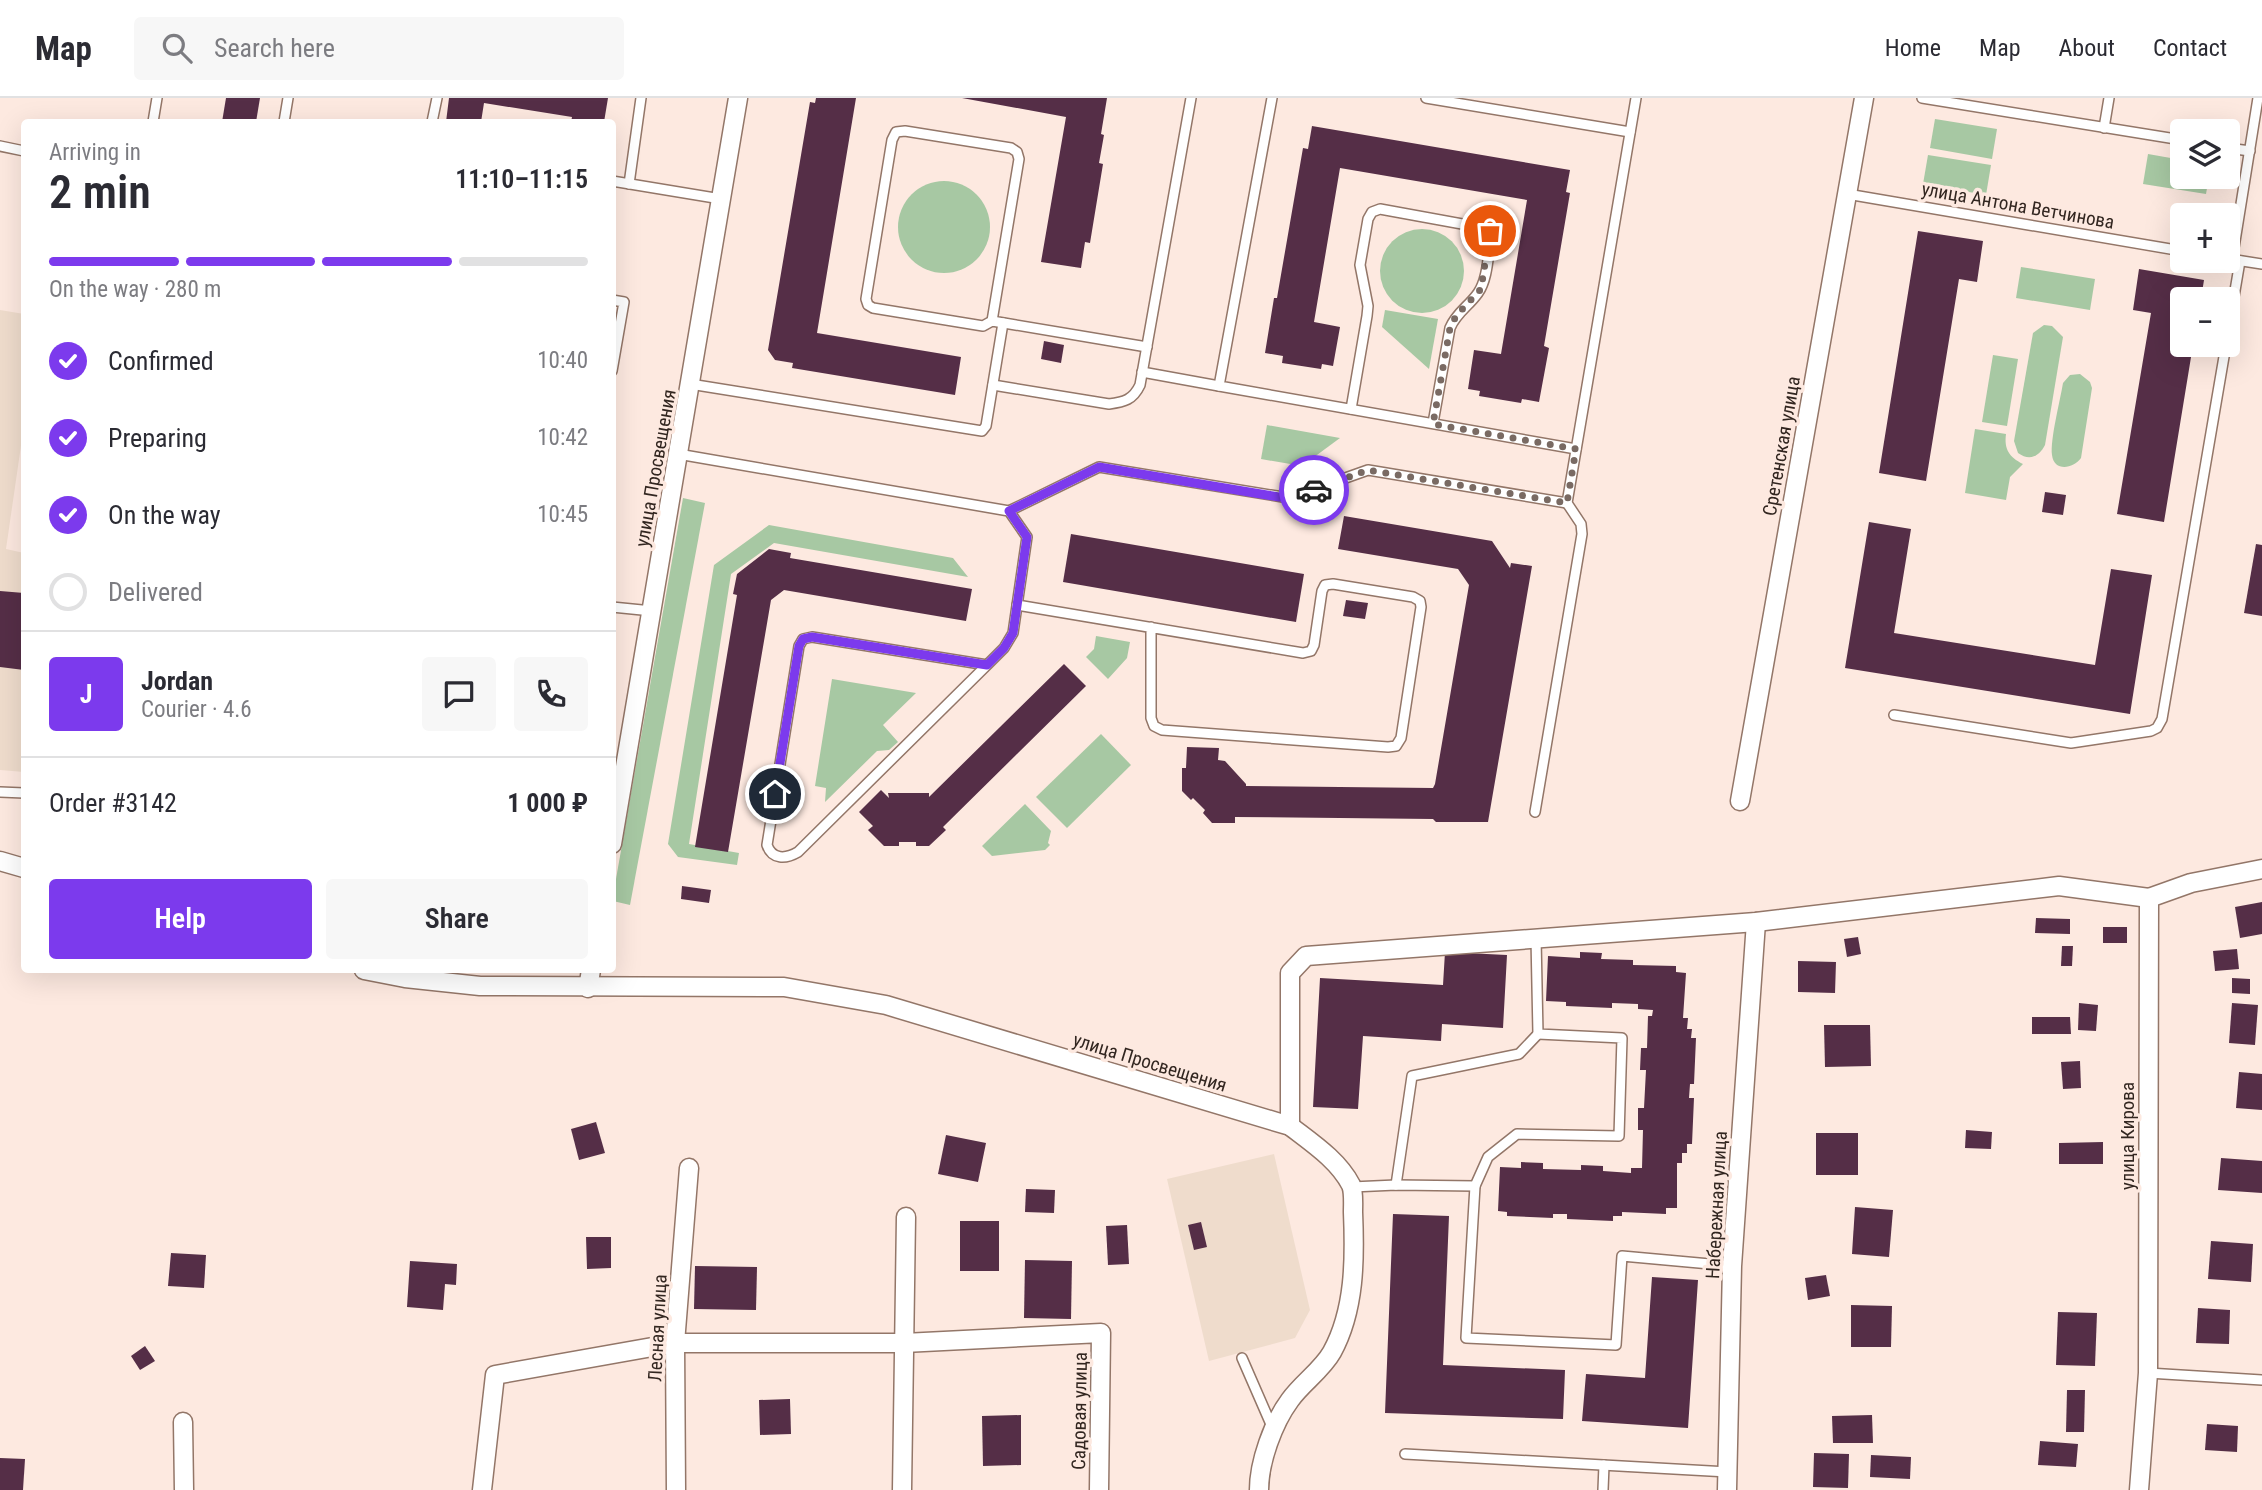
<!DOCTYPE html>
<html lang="en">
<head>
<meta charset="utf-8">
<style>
	body { margin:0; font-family:"Roboto Condensed",sans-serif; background:#f7f7f7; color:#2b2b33; height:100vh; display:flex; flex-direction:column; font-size:26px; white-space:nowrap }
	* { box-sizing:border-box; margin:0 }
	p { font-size:23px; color:#7c7c81 }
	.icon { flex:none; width:38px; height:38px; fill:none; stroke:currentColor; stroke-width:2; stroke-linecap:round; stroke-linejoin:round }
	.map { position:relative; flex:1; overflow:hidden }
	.side { position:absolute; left:21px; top:21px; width:595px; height:854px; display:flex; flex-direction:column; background:#fff; border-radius:7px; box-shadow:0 7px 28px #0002 }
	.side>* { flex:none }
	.buttons { position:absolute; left:2170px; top:21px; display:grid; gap:14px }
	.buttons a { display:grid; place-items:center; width:70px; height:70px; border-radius:7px; background:#fff; box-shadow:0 7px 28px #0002; font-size:35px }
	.pin { position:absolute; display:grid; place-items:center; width:60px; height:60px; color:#fff; margin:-30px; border:4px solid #fff; border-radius:50%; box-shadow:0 2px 7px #0007 }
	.courier { position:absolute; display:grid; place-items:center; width:70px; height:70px; margin:-35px; border:5px solid #7c3aed; border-radius:50%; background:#fff; color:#222; box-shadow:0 2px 9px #0007 }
	.overview em { font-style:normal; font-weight:600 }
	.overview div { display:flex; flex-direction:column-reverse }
	.overview { display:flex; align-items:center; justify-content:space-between; height:119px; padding:0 28px }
	h1 { font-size:46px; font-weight:600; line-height:52px }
	.bar { display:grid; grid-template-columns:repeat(4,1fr); gap:10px 7px; align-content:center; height:84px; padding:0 28px }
	.bar i { height:9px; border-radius:5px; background:#e1e1e2 }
	.bar .current { background:#7c3aed }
	.bar p { grid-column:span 4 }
	.line { display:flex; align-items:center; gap:18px; padding:0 28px; border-top:2px solid #e1e1e2 }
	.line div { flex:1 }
	.round { display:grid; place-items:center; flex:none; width:74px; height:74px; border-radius:7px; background:#f7f7f7 }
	ol { padding:0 28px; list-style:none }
	li { display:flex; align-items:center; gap:21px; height:77px }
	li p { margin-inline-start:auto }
	li .icon { padding:7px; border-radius:50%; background:#7c3aed; color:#fff; stroke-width:4 }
	li:last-child { color:#7c7c81 }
	li i { width:38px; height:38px; border:4px solid #e1e1e2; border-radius:50% }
	.button { display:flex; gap:14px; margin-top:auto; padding:14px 28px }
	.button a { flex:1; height:80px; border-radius:7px; background:#7c3aed; color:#fff; font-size:28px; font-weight:600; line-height:80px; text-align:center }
	.button a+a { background:#f7f7f7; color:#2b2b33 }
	header { display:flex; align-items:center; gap:42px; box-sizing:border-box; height:98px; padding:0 35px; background:#fff; border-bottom:2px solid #e1e1e2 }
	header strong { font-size:33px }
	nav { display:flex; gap:38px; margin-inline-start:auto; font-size:24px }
	.search { width:490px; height:63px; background:#f7f7f7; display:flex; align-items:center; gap:18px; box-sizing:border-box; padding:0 24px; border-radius:7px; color:#7c7c81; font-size:26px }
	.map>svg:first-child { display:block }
	.industrial { fill:#efdccc }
	.green { fill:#a7c8a3 }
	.building { fill:#552e47 }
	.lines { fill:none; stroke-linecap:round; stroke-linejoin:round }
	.lane-casing { stroke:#937668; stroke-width:12 }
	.street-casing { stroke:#937668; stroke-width:21 }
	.lane { stroke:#fff; stroke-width:9 }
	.street { stroke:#fff; stroke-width:18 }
	.done { stroke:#796a63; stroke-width:7; stroke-dasharray:0 12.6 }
	.route { stroke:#7c3aed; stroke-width:9 }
	.labels { text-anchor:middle; stroke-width:7; stroke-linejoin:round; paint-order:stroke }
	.street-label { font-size:19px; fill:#322620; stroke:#fde9e0 }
</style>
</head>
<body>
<header>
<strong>Map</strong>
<div class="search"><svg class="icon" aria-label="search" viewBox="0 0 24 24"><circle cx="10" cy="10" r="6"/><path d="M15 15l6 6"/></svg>Search here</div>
<nav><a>Home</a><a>Map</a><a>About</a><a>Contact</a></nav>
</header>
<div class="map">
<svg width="2262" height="1392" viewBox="0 0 2262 1392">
	<rect width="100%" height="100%" fill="#fde9e0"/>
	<g class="industrial">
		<path d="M0,212L24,216V327L6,451L24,455V674L0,672Z"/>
		<path d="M1274,1056L1310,1212L1295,1240L1209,1263L1167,1081Z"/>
	</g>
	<g class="green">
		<path d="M1935,21L1997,31L1992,61L1930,50Z"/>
		<path d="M2148,56L2182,62V79H2209L2206,96L2143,86Z"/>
		<path d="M1928,57L1991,67L1986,97L1923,86Z"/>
		<circle cx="944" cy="129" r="46"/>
		<circle cx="1422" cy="173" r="42"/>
		<path d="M2021,169L2095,181L2090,212L2016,200Z"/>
		<path d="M1385,212L1438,221L1429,271L1382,229Z"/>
		<path d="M2044,227L2052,228L2063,239L2045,347C2039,359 2029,363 2018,355L2014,343L2033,235Z"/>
		<path d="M1993,257L2018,261L2007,328L1982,324Z"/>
		<path d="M2080,276L2090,284L2092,290L2081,360C2073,371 2054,374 2052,357C2050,342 2060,303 2063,285L2070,277Z"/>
		<path d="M1267,327L1340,340L1302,368L1261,361Z"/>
		<path d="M1975,331L2006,336C2004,351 2009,359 2023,366L2010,379L2006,402L1965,395Z"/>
		<path d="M683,400L705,405L630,807L613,803V798Z"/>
		<path d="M769,427L953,460L968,479L774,445L731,476L689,746L739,755L737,767L678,759L668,746L714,467Z"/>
		<path d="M1096,538L1130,544L1127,560L1108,581L1086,559L1094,551Z"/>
		<path d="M832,581L916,595L883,627L898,644L889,652L877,653L825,704L826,690L815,688Z"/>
		<path d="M1101,636L1131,667L1067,730L1036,699Z"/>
		<path d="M1025,706L1051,733L1048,745L1050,747L1045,752L992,758L982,748Z"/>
	</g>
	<g class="building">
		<path d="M226,0H260L256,24H222Z"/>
		<path d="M449,0H608L604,24H571L572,19L484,5L481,24H446Z"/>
		<path d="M816,0H856L817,235L961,259L955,297L792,270L793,265L775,262L768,252L810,4L815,5Z"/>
		<path d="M962,0H1107L1101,36L1104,37L1099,65L1103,66L1090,145L1085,144L1081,170L1041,164L1066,19Z"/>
		<path d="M1312,28L1570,72L1566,94L1570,95L1544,248L1549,250L1539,304L1522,301L1521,305L1479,298L1480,293L1468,291L1474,252L1501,256L1527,102L1340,70L1314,224L1340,229L1333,268L1322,266L1321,271L1282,265L1283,258L1265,255L1274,200H1277L1278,194L1303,50L1308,51Z"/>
		<path d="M1918,133L1983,143L1977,184L1959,181L1926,383L1879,375Z"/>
		<path d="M2139,171L2204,182L2201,201H2182V247H2193L2164,424L2117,416L2151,215L2133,212Z"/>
		<path d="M1044,243L1064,247L1061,265L1041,261Z"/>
		<path d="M2045,394L2066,397L2063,417L2042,414Z"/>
		<path d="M1344,418L1492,443L1510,470L1511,465L1532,468L1488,724H1436L1433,721L1235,719V725H1212L1203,715L1205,712L1193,700L1191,702L1182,693V670H1186L1187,649L1219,650L1218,662L1225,663L1246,686V688L1433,690L1435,686L1469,487L1458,471L1338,451Z"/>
		<path d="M1869,424L1911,431L1894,535L2095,567L2111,471L2152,477L2130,616L1845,570Z"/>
		<path d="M1071,436L1304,476L1296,524L1063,484Z"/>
		<path d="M2256,446L2262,447V518L2244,515Z"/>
		<path d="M769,451L791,455L790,460L972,491L966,523L784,492L771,502L728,754L695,749L737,497L733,496L737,476Z"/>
		<path d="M0,493L24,495V572L0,569Z"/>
		<path d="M1346,502L1368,505L1365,521L1343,518Z"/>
		<path d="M1064,566L1086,588L943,729L946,732L929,748H916V744H899V748H884L868,732L873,728L859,714L881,692L889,700L888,695H929V699Z"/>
		<path d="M682,788L711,792L709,805L681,801Z"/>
		<path d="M2262,804V836L2240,840L2235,809Z"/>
		<path d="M2036,820L2070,821V836L2035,835Z"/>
		<rect x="2103" y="829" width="24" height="16"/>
		<path d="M1858,839L1861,856L1847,859L1844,841Z"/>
		<path d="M2062,848H2073L2072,868H2061Z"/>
		<path d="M2237,851L2239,871L2215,873L2213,853Z"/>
		<path d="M1445,854L1507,857L1503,930L1442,926L1441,943L1363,938L1358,1011L1313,1009L1320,880L1443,887Z"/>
		<path d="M1580,854L1602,855L1601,861L1633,862V867L1676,868V874L1686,875L1683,920H1688L1687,931H1692L1691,940H1696L1694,986H1690L1689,1000H1694L1692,1046H1687V1055H1682V1065H1677V1110H1666V1116L1622,1114V1118H1613V1123L1567,1121V1116H1553V1120L1507,1118V1114L1498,1113L1500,1069L1521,1070V1064L1543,1065V1071L1581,1072V1067L1603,1068V1073L1631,1075V1070H1642L1643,1032H1638V1010H1644L1646,972H1640L1641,950H1647L1648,918H1652L1653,912L1638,911V906L1612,905V910L1566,908V904L1546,903L1548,858L1580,860Z"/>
		<path d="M1798,863L1836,864L1835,895L1798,894Z"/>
		<path d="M2232,880L2250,881V896L2232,895Z"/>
		<path d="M2079,905L2098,907L2096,933L2078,932Z"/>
		<path d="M2232,905L2258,907L2255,947L2229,945Z"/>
		<path d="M2032,919H2070L2071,936H2032Z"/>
		<path d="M1824,927H1870L1871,968L1825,969Z"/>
		<path d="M2080,963L2081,990L2063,991L2061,964Z"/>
		<path d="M2239,974L2262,976V1012L2236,1010Z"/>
		<path d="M596,1024L605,1055L579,1062L571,1031Z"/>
		<path d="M1966,1032L1992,1034L1991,1051L1965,1050Z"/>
		<rect x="1816" y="1035" width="42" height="42"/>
		<path d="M946,1037L986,1045L978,1084L938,1076Z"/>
		<path d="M2103,1044V1066H2059V1045Z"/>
		<path d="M2221,1060L2262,1063V1095L2218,1092Z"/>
		<path d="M1026,1091L1055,1092L1054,1115L1025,1114Z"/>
		<path d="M1855,1109L1893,1112L1889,1159L1852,1156Z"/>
		<path d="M1393,1116L1449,1118L1443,1267L1565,1272L1563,1321L1385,1315Z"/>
		<rect x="960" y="1123" width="39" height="50"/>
		<path d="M1201,1124L1207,1149L1194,1152L1188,1127Z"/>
		<path d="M1127,1127L1129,1166L1108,1167L1106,1128Z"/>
		<path d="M586,1139H611V1170L587,1171Z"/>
		<path d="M2211,1143L2253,1146L2251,1184L2208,1181Z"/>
		<path d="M171,1155L206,1157L204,1190L168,1188Z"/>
		<path d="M1025,1162L1072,1163L1071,1221L1024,1220Z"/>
		<path d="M410,1163L457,1166L456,1187L445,1186L443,1212L407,1209Z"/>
		<path d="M695,1168L757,1169L756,1212L694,1211Z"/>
		<path d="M1826,1177L1830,1198L1808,1202L1805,1180Z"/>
		<path d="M1652,1179L1698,1182L1688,1330L1582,1323L1586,1276L1645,1280Z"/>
		<path d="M1851,1207L1892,1208L1891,1249H1851Z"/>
		<path d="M2198,1210L2230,1212L2229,1246L2196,1245Z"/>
		<path d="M2058,1214L2097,1215L2095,1268L2056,1267Z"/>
		<path d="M145,1248L155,1263L140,1272L131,1258Z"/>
		<path d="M2067,1292H2085L2084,1334H2066Z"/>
		<path d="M790,1301L791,1336L760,1337L759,1302Z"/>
		<path d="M1021,1317V1367L983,1368L982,1318Z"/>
		<path d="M1872,1317L1873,1345H1833L1832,1318Z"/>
		<path d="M2207,1326L2238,1328L2237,1354L2205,1352Z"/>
		<path d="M2040,1343L2078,1346L2076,1369L2038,1367Z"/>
		<path d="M1814,1355L1849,1356L1848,1390L1813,1389Z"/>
		<path d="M1871,1357L1911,1359L1910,1381L1870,1379Z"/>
		<path d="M0,1360L25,1361L23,1392H0Z"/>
	</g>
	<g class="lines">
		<g class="lane-casing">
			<g id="lane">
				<path d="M1272,0L1219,288L1576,351"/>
				<path d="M1426,0L1630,34"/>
				<path d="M1922,0L2182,42"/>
				<path d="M153,24L157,0"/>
				<path d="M284,24L288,0"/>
				<path d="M432,24L437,0"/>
				<path d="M2104,30L2109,0"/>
				<path d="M0,48L24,53"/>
				<path d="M2228,50L2250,53"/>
				<path d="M612,83L721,101"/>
				<path d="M629,86L641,0"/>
				<path d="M1847,96L2182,153"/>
				<path d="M2232,162L2258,0"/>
				<path d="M2236,162L2262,166"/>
				<path d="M612,202L624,204L612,273"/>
				<path d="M992,223L983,228L873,210L868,207L866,201L892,42L896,34L905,33L1011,50L1017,54L1019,61L992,223L1147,249"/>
				<path d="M2228,234L2240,163"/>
				<path d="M1142,274L1219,288"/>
				<path d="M690,286L982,333L986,328L1003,225"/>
				<path d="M993,287L1109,306C1124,304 1133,302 1140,287L1191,0"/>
				<path d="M1351,311L1367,218L1368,208L1360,167L1368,121L1372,114L1380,111L1484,130L1490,133L1491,140C1488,156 1488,181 1478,195C1469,208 1456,215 1450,230L1433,325"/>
				<path d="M678,356L1009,413L1027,439L1013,535L1004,550L987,567L812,539L803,541L799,548L767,747C772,762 786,761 798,754L987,567"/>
				<path d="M1009,413L1099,369L1289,400L1368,372L1567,405"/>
				<path d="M1017,507L1303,555L1311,553L1314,547L1322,493L1325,487L1333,486L1413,499L1420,503L1421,509L1401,640L1396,648L1388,649L1162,632L1154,628L1151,620V529"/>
				<path d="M612,509L652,513"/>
				<path d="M1894,617L2071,645L2151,633L2157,630L2162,621L2226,247"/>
				<path d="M0,694L24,695"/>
				<path d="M1535,714L1582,436L1581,426L1567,405L1636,0"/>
				<path d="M1396,1087L1412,978L1519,956L1538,936"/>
				<path d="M1475,1088L1466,1240L1616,1247L1622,1158L1732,1168"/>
				<path d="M1352,1089L1396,1087L1475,1088L1488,1059L1517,1036L1619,1038L1622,940L1538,936L1536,840"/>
				<path d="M1242,1260L1273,1331"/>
				<path d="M2148,1275L2262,1282"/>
				<path d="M1405,1356L1728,1374"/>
				<path d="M1603,1392L1604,1367"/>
			</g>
		</g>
		<g class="street-casing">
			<g id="street">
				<path d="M1740,703L1864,0"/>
				<path d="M612,746L738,0"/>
				<path d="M0,763L24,770"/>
				<path d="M364,872L405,880L480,888L784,889L886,907L1290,1028C1312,1045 1338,1062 1351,1087C1354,1094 1353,1106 1353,1114C1355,1161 1355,1212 1332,1254C1322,1272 1302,1285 1290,1302C1273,1325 1259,1364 1259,1392"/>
				<path d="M588,890L591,872"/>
				<path d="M1290,1028V875L1306,858L1756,824L2059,788L2149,800"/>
				<path d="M183,1324L184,1392"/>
				<path d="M482,1392L495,1277L675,1245H904L1101,1235L1099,1392"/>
				<path d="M676,1392L675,1245L689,1070"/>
				<path d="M902,1392L906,1119"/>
				<path d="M1727,1392L1732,1168L1756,824"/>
				<path d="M2139,1392L2148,1275L2149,800L2191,785L2262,771"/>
			</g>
		</g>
		<use href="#lane" class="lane"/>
		<use href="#street" class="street"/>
	</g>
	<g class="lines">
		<path class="done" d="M1314,392L1368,372L1567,405L1576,351L1433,326L1450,230L1456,218L1481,191L1490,133"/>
		<path class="route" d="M775,696L799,548L803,541L812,539L987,567L1004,550L1013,535L1027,439L1009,413L1099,369L1279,399L1298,398L1314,392"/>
	</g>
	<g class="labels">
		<g class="street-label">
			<text transform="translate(2018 107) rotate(10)" y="7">улица Антона Ветчинова</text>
			<text transform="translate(1781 348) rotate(-80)" y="7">Сретенская улица</text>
			<text transform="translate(655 370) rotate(-80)" y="7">улица Просвещения</text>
			<text transform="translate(1150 964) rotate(17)" y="7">улица Просвещения</text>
			<text transform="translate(2127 1038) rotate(-90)" y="7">улица Кирова</text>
			<text transform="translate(1716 1107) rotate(-87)" y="7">Набережная улица</text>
			<text transform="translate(657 1230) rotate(-87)" y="7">Лесная улица</text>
			<text transform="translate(1079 1313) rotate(-89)" y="7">Садовая улица</text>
		</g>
	</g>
</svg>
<div class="buttons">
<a><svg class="icon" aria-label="layers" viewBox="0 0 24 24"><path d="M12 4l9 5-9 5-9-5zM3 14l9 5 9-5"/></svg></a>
<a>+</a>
<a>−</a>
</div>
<div class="pin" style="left:1490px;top:133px;background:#ea580c"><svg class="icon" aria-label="bag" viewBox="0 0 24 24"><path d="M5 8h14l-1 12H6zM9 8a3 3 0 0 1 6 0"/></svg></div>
<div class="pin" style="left:775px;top:696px;background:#1f2937"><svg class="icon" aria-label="home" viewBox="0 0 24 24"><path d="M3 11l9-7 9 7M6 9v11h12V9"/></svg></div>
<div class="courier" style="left:1314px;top:392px"><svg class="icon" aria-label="car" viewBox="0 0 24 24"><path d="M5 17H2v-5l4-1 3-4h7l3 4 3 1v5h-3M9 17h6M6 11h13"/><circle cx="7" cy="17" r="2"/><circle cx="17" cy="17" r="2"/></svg></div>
<section class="side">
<div class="overview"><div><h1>2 min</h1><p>Arriving in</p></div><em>11:10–11:15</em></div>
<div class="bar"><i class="current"></i><i class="current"></i><i class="current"></i><i></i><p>On the way · 280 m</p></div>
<ol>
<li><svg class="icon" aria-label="check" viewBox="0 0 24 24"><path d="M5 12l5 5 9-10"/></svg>Confirmed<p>10:40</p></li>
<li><svg class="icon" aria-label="check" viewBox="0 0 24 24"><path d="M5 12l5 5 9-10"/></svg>Preparing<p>10:42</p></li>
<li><svg class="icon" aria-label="check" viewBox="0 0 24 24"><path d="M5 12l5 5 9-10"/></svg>On the way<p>10:45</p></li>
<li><i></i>Delivered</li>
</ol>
<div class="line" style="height:126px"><b class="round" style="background:#7c3aed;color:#fff">J</b><div><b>Jordan</b><p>Courier · 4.6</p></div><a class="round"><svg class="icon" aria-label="chat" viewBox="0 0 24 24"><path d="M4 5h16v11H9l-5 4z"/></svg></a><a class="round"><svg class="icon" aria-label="phone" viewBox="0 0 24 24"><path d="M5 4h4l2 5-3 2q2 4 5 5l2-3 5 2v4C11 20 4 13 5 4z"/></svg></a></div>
<div class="line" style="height:91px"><div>Order #3142</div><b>1 000 ₽</b></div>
<div class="button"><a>Help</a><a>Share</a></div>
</section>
</div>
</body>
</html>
